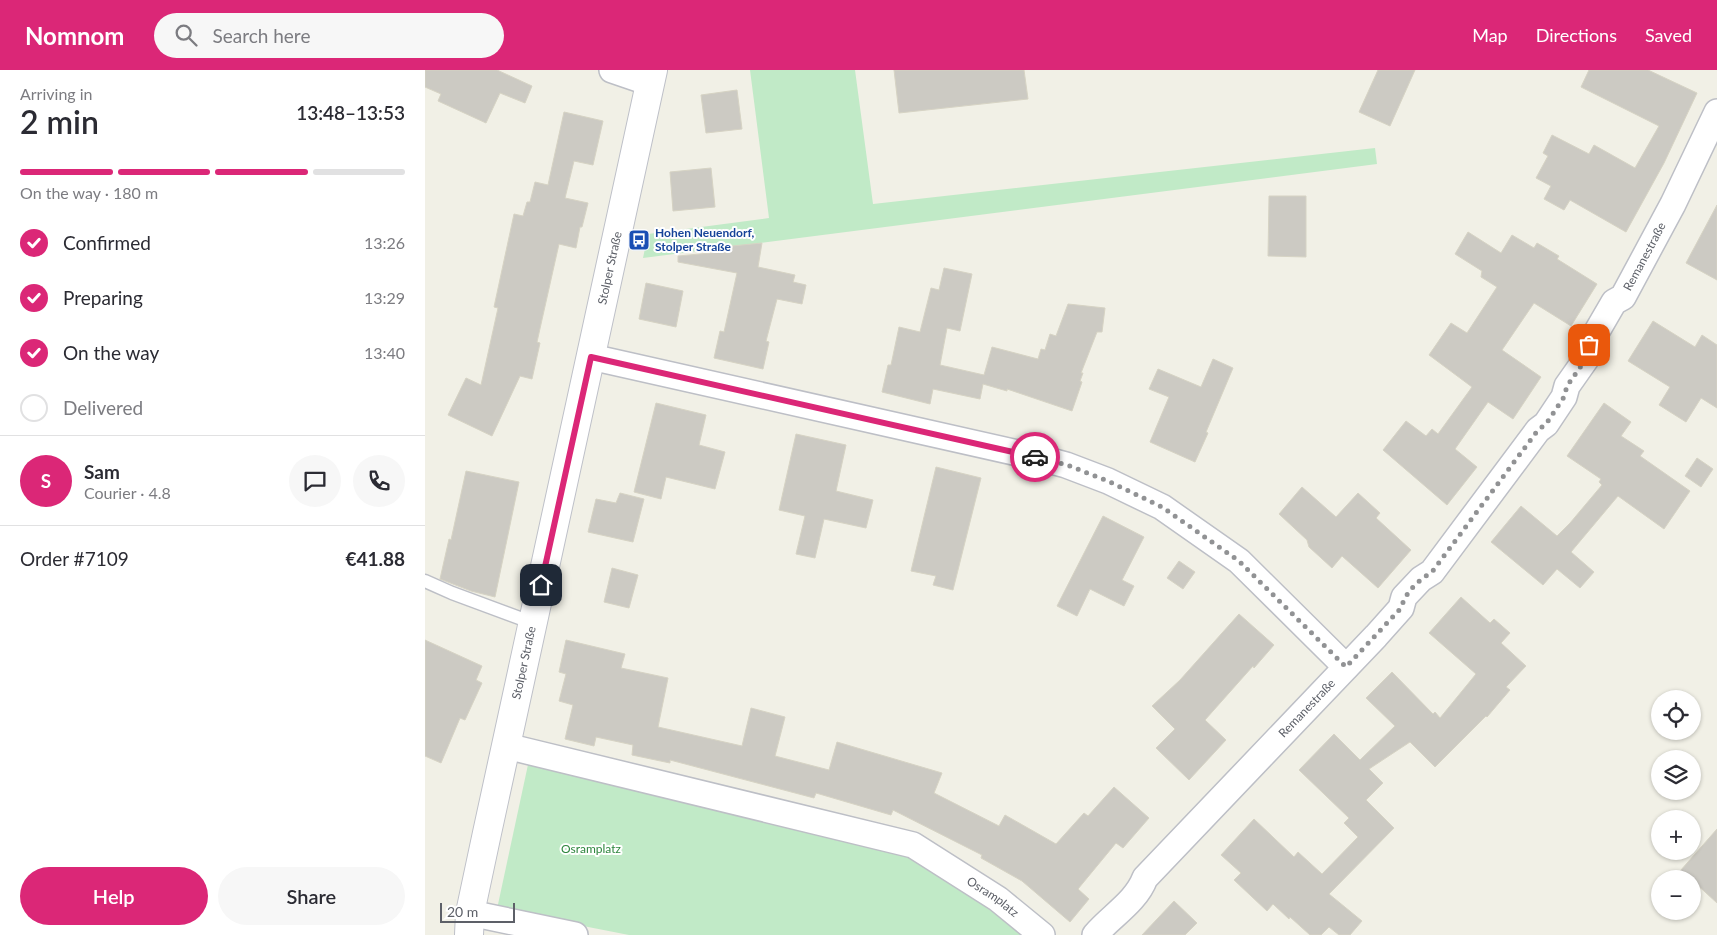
<!DOCTYPE html>
<html lang="en">
<head>
<meta charset="utf-8">
<style>
	body { margin:0; font-family:Lato,sans-serif; background:#f7f7f7; color:#2b2b33; height:100vh; display:flex; flex-direction:column; font-size:19px; white-space:nowrap }
	* { box-sizing:border-box; margin:0 }
	p { font-size:16px; color:#7c7c81 }
	.icon { flex:none; width:28px; height:28px; fill:none; stroke:currentColor; stroke-width:2; stroke-linecap:round; stroke-linejoin:round }
	.map { position:relative; flex:1; overflow:hidden }
	.details { display:flex; flex-direction:column; background:#fff; width:425px }
	.details>* { flex:none }
	.tools { position:absolute; left:1226px; top:620px; display:grid; gap:10px }
	.tools a { display:grid; place-items:center; width:50px; height:50px; border-radius:50%; background:#fff; box-shadow:0 1px 4px #0004; font-size:25px }
	.scale { position:absolute; left:15px; bottom:12px; width:75px; box-sizing:border-box; padding-left:5px; border:2px solid #5d6068; border-top:0; font-size:14px; line-height:18px; white-space:nowrap; color:#5d6068; -webkit-text-stroke:4px #fff; paint-order:stroke }
	.pin { position:absolute; display:grid; place-items:center; width:42px; height:42px; color:#fff; margin:-21px; border-radius:10px; box-shadow:0 2px 8px #0006 }
	.courier { position:absolute; display:grid; place-items:center; width:50px; height:50px; margin:-25px; border:4px solid #db2777; border-radius:50%; background:#fff; color:#222; box-shadow:0 1px 6px #0007 }
	.head em { font-style:normal; font-weight:600 }
	.head div { display:flex; flex-direction:column-reverse }
	.head { display:flex; align-items:center; justify-content:space-between; height:85px; padding:0 20px }
	h1 { font-size:32px; font-weight:600; line-height:38px }
	.bar { display:grid; grid-template-columns:repeat(4,1fr); gap:8px 5px; align-content:center; height:60px; padding:0 20px }
	.bar i { height:6px; border-radius:4px; background:#e1e1e2 }
	.bar .on { background:#db2777 }
	.bar p { grid-column:span 4 }
	.line { display:flex; align-items:center; gap:12px; padding:0 20px; border-top:1px solid #e1e1e2 }
	.line div { flex:1 }
	.round { display:grid; place-items:center; flex:none; width:52px; height:52px; border-radius:26px; background:#f7f7f7 }
	ol { padding:0 20px; list-style:none }
	li { display:flex; align-items:center; gap:15px; height:55px }
	li p { margin-inline-start:auto }
	li .icon { padding:5px; border-radius:50%; background:#db2777; color:#fff; stroke-width:4 }
	li:last-child { color:#7c7c81 }
	li i { width:28px; height:28px; border:2px solid #e1e1e2; border-radius:50% }
	.action { display:flex; gap:10px; margin-top:auto; padding:10px 20px }
	.action a { flex:1; height:58px; border-radius:30px; background:#db2777; color:#fff; font-size:20px; font-weight:600; line-height:58px; text-align:center }
	.action a+a { background:#f7f7f7; color:#2b2b33 }
	header { display:flex; align-items:center; gap:30px; box-sizing:border-box; height:70px; padding:0 25px; background:#db2777; color:#fff }
	header strong { font-size:24px }
	nav { display:flex; gap:28px; margin-inline-start:auto; font-size:18px }
	.search { width:350px; height:45px; background:#f7f7f7; display:flex; align-items:center; gap:12px; box-sizing:border-box; padding:0 18px; border-radius:28px; color:#7c7c81; font-size:19px }
	main { display:flex; flex:1; min-height:0 }
	.map>svg:first-child { display:block }
	.green { fill:#c1eac7 }
	.building { fill:#cccac3; stroke:#d6d3c4 }
	.lines { fill:none; stroke-linecap:round; stroke-linejoin:round }
	.lane-casing { stroke:#bdbfc6; stroke-width:15 }
	.street-casing { stroke:#bdbfc6; stroke-width:28 }
	.secondary-casing { stroke:#bec0c8; stroke-width:30 }
	.lane { stroke:#fff; stroke-width:12 }
	.street { stroke:#fff; stroke-width:25 }
	.secondary { stroke:#fff; stroke-width:28 }
	.done { stroke:#919294; stroke-width:5; stroke-dasharray:0 9 }
	.route { stroke:#db2777; stroke-width:6 }
	.labels { text-anchor:middle; stroke-width:4; stroke-linejoin:round; paint-order:stroke }
	.transit-label { font-size:12px; font-weight:bold; fill:#164399; stroke:#fff; text-anchor:start }
	.street-label { font-size:12px; fill:#5d6068; stroke:#fff }
	.park-label { font-size:12px; fill:#2e863e; stroke:#fff }
</style>
</head>
<body>
<header>
<strong>Nomnom</strong>
<div class="search"><svg class="icon" aria-label="search" viewBox="0 0 24 24"><circle cx="10" cy="10" r="6"/><path d="M15 15l6 6"/></svg>Search here</div>
<nav><a>Map</a><a>Directions</a><a>Saved</a></nav>
</header>
<main>
<section class="details">
<div class="head"><div><h1>2 min</h1><p>Arriving in</p></div><em>13:48–13:53</em></div>
<div class="bar"><i class="on"></i><i class="on"></i><i class="on"></i><i></i><p>On the way · 180 m</p></div>
<ol>
<li><svg class="icon" aria-label="check" viewBox="0 0 24 24"><path d="M5 12l5 5 9-10"/></svg>Confirmed<p>13:26</p></li>
<li><svg class="icon" aria-label="check" viewBox="0 0 24 24"><path d="M5 12l5 5 9-10"/></svg>Preparing<p>13:29</p></li>
<li><svg class="icon" aria-label="check" viewBox="0 0 24 24"><path d="M5 12l5 5 9-10"/></svg>On the way<p>13:40</p></li>
<li><i></i>Delivered</li>
</ol>
<div class="line" style="height:90px"><b class="round" style="background:#db2777;color:#fff">S</b><div><b>Sam</b><p>Courier · 4.8</p></div><a class="round"><svg class="icon" aria-label="chat" viewBox="0 0 24 24"><path d="M4 5h16v11H9l-5 4z"/></svg></a><a class="round"><svg class="icon" aria-label="phone" viewBox="0 0 24 24"><path d="M5 4h4l2 5-3 2q2 4 5 5l2-3 5 2v4C11 20 4 13 5 4z"/></svg></a></div>
<div class="line" style="height:65px"><div>Order #7109</div><b>€41.88</b></div>
<div class="action"><a>Help</a><a>Share</a></div>
</section>
<div class="map">
<svg width="1292" height="865" viewBox="0 0 1292 865">
	<rect width="100%" height="100%" fill="#f1f0e6"/>
	<g class="green">
		<path d="M325,0H430L448,134L950,78L952,94L218,188L223,164L344,148Z"/>
		<path d="M104,690L483,784L610,865H204L72,839Z"/>
	</g>
	<g class="building">
		<path d="M0,0H72L107,16L100,33L75,23L61,53L13,31L16,24L0,17Z"/>
		<path d="M469,0H599L603,29L474,43Z"/>
		<path d="M953,0H990L965,56L934,42Z"/>
		<path d="M1164,0H1223L1272,23L1239,93L1201,162L1145,130L1139,140L1119,129L1126,116L1111,108L1123,86L1118,83L1127,65L1164,84L1169,75L1210,98L1234,56L1156,17Z"/>
		<path d="M312,20L317,59L281,63L276,25Z"/>
		<path d="M139,42L178,51L168,95L149,91L140,128L163,133L157,157H155L151,178L134,174L112,272L115,273L107,309L95,306L67,366L23,345L41,308L56,315L73,238L69,237L89,144L98,146L102,132H105L110,112L123,115Z"/>
		<path d="M286,98L290,137L248,141L245,102Z"/>
		<path d="M844,126H881V187L843,186Z"/>
		<path d="M1292,135V210L1261,193Z"/>
		<path d="M1043,162L1076,183L1087,165L1109,178L1112,173L1134,186L1132,189L1172,214L1146,256L1109,233L1077,280L1116,307L1088,349L1063,332L1030,379L1052,397L1022,435L958,380L981,351L1001,366L1007,359L1013,364L1047,317L1004,285L1026,253L1042,263L1072,217L1056,207L1057,201L1030,184Z"/>
		<path d="M337,173L333,197L370,205L368,212L381,215L377,234L352,229L341,271L344,272L338,299L289,288L295,261L299,262L312,203L253,192V186L296,182L297,177Z"/>
		<path d="M519,198L547,204L535,261L522,258L515,295L559,305L567,277L613,289L616,279L620,280L625,264L631,266L643,234L680,238L677,262H672L656,303H658L655,311L657,312L647,341L582,319V321L558,314L555,329L508,319L505,334L457,322L463,295H466L474,257L495,262L506,218L514,220Z"/>
		<path d="M221,213L258,221L251,257L214,249Z"/>
		<path d="M1228,251L1270,277L1277,265L1292,275V338L1276,328L1261,352L1234,335L1245,317L1203,291Z"/>
		<path d="M788,289L808,298L781,362L783,363L770,392L725,372L744,327L724,319L733,299L776,317Z"/>
		<path d="M231,333L281,345L274,375L300,382L290,419L241,407L236,429L209,422Z"/>
		<path d="M1179,333L1206,352L1196,366L1219,381L1215,386L1265,421L1239,459L1193,426L1146,482L1169,502L1155,518L1132,499L1118,515L1066,472L1096,436L1132,466L1145,453L1177,415L1174,412L1176,409L1142,386Z"/>
		<path d="M371,364L421,375L411,421L448,430L441,458L399,449L390,488L371,484L380,446L354,440Z"/>
		<path d="M1272,388L1288,399L1276,417L1260,406Z"/>
		<path d="M511,397L556,408L528,520L508,515L511,506L486,501Z"/>
		<path d="M41,401L94,412L70,527L46,521L15,509L24,469L26,470Z"/>
		<path d="M877,417L911,447L933,423L955,443L951,448L986,480L953,518L917,486L907,498L884,477L882,470L854,444Z"/>
		<path d="M195,423L219,429L208,472L163,462L171,429L191,433Z"/>
		<path d="M678,446L719,467L697,510L709,516L699,536L665,519L652,546L632,536Z"/>
		<path d="M754,491L770,502L758,519L742,508Z"/>
		<path d="M187,498L213,505L204,538L179,532Z"/>
		<path d="M1036,527L1065,553L1069,549L1085,563L1076,573L1101,596L1081,617L1085,620L1062,647L1061,646L1010,697L985,672L944,699L958,713L941,730L969,758L904,824L937,851L925,865H914L904,857L896,865H885L865,847L864,849L848,834L842,841L809,810L816,803L796,785L829,749L869,787L873,782L897,804L933,767L919,753L924,748L874,700L909,664L935,690L970,656L941,628L967,602L1008,644L1010,642L1015,648L1051,604L1004,563Z"/>
		<path d="M814,544L849,575L829,598L828,596L780,650L801,670L764,710L731,678L750,659L727,636L755,610Z"/>
		<path d="M0,570L57,596L51,610L57,613L40,650L35,648L16,693L0,686Z"/>
		<path d="M141,570L200,584L196,598L243,608L233,657L317,676L326,638L360,647L350,686L404,700L412,672L517,703L509,723L574,756L580,745L631,774L659,743L663,746L689,717L724,748L698,778L691,773L653,819L664,829L645,852L597,811L556,788L557,785L468,740L466,745L391,723L389,728L245,690V693L207,685L208,675L171,667L169,676L140,669L148,635L134,631L141,604L134,602Z"/>
		<path d="M1292,759V833L1268,811V809H1248Z"/>
		<path d="M749,831L772,853L760,865H717Z"/>
	</g>
	<g class="lines">
		<g class="lane-casing">
			<path id="lane" d="M0,511L27,523L108,553"/>
		</g>
		<g class="street-casing">
			<g id="street">
				<path d="M187,0L225,13"/>
				<path d="M166,287L615,388L641,395L683,411L737,437L814,491L921,597"/>
				<path id="s1" d="M81,676L488,775L573,829L617,865"/>
				<path d="M45,843L150,865"/>
				<path id="s2" d="M670,865C686,846 711,832 720,808L951,566L976,538L979,527L996,509L1007,502L1113,360L1121,354L1139,327L1142,316L1161,289L1164,275L1189,232L1198,227L1248,134L1292,42"/>
			</g>
		</g>
		<g class="secondary-casing">
			<g id="secondary">
				<path id="s3" d="M44,865L45,843L62,763L228,0"/>
			</g>
		</g>
		<use href="#lane" class="lane"/>
		<use href="#street" class="street"/>
		<use href="#secondary" class="secondary"/>
	</g>
	<g class="lines">
		<path class="done" d="M610,387L642,395L683,411L737,437L814,491L921,597L976,538C981,521 993,511 1007,502L1113,360L1121,354L1139,327L1142,316L1161,289L1164,275"/>
		<path class="route" d="M116,515L166,287L610,387"/>
	</g>
	<defs>
		<g id="bus-square" transform="scale(1.125)"><rect x="-9" y="-9" width="18" height="18" rx="4" fill="#1a4fb4" stroke="#fff"/><path d="M-5-6H5V4H4V6H2V4H-2V6H-4V4H-5ZM-3.5-4V0h7V-4ZM-3.5 1.2v1.5H-2V1.2ZM2 1.2v1.5H3.5V1.2Z" fill="#fff"/></g>
	</defs>
	<g fill-rule="evenodd">
		<use href="#bus-square" x="214" y="170"/>
	</g>
	<g class="labels">
		<g class="transit-label">
			<text x="230" y="167">Hohen Neuendorf,<tspan x="230" dy="14">Stolper Straße</tspan></text>
		</g>
		<g class="street-label">
			<text dy="4" stroke="none"><textPath href="#s2" startOffset="882">Remanestraße</textPath></text>
			<text dy="4" stroke="none"><textPath href="#s3" startOffset="682">Stolper Straße</textPath></text>
			<text dy="4" stroke="none"><textPath href="#s3" startOffset="278">Stolper Straße</textPath></text>
			<text dy="4" stroke="none"><textPath href="#s2" startOffset="311">Remanestraße</textPath></text>
			<text dy="4" stroke="none"><textPath href="#s1" startOffset="514">Osramplatz</textPath></text>
		</g>
		<g class="park-label">
			<text x="166" y="783">Osramplatz</text>
		</g>
	</g>
</svg>
<div class="tools">
<a><svg class="icon" aria-label="locate" viewBox="0 0 24 24"><circle cx="12" cy="12" r="6"/><path d="M12 2v4M12 18v4M2 12h4M18 12h4"/></svg></a>
<a><svg class="icon" aria-label="layers" viewBox="0 0 24 24"><path d="M12 4l9 5-9 5-9-5zM3 14l9 5 9-5"/></svg></a>
<a>+</a>
<a>−</a>
</div>
<div class="scale">20 m</div>
<div class="pin" style="left:1164px;top:275px;background:#ea580c"><svg class="icon" aria-label="bag" viewBox="0 0 24 24"><path d="M5 8h14l-1 12H6zM9 8a3 3 0 0 1 6 0"/></svg></div>
<div class="pin" style="left:116px;top:515px;background:#1f2937"><svg class="icon" aria-label="home" viewBox="0 0 24 24"><path d="M3 11l9-7 9 7M6 9v11h12V9"/></svg></div>
<div class="courier" style="left:610px;top:387px"><svg class="icon" aria-label="car" viewBox="0 0 24 24"><path d="M5 17H2v-5l4-1 3-4h7l3 4 3 1v5h-3M9 17h6M6 11h13"/><circle cx="7" cy="17" r="2"/><circle cx="17" cy="17" r="2"/></svg></div>
</div>
</main>
</body>
</html>
